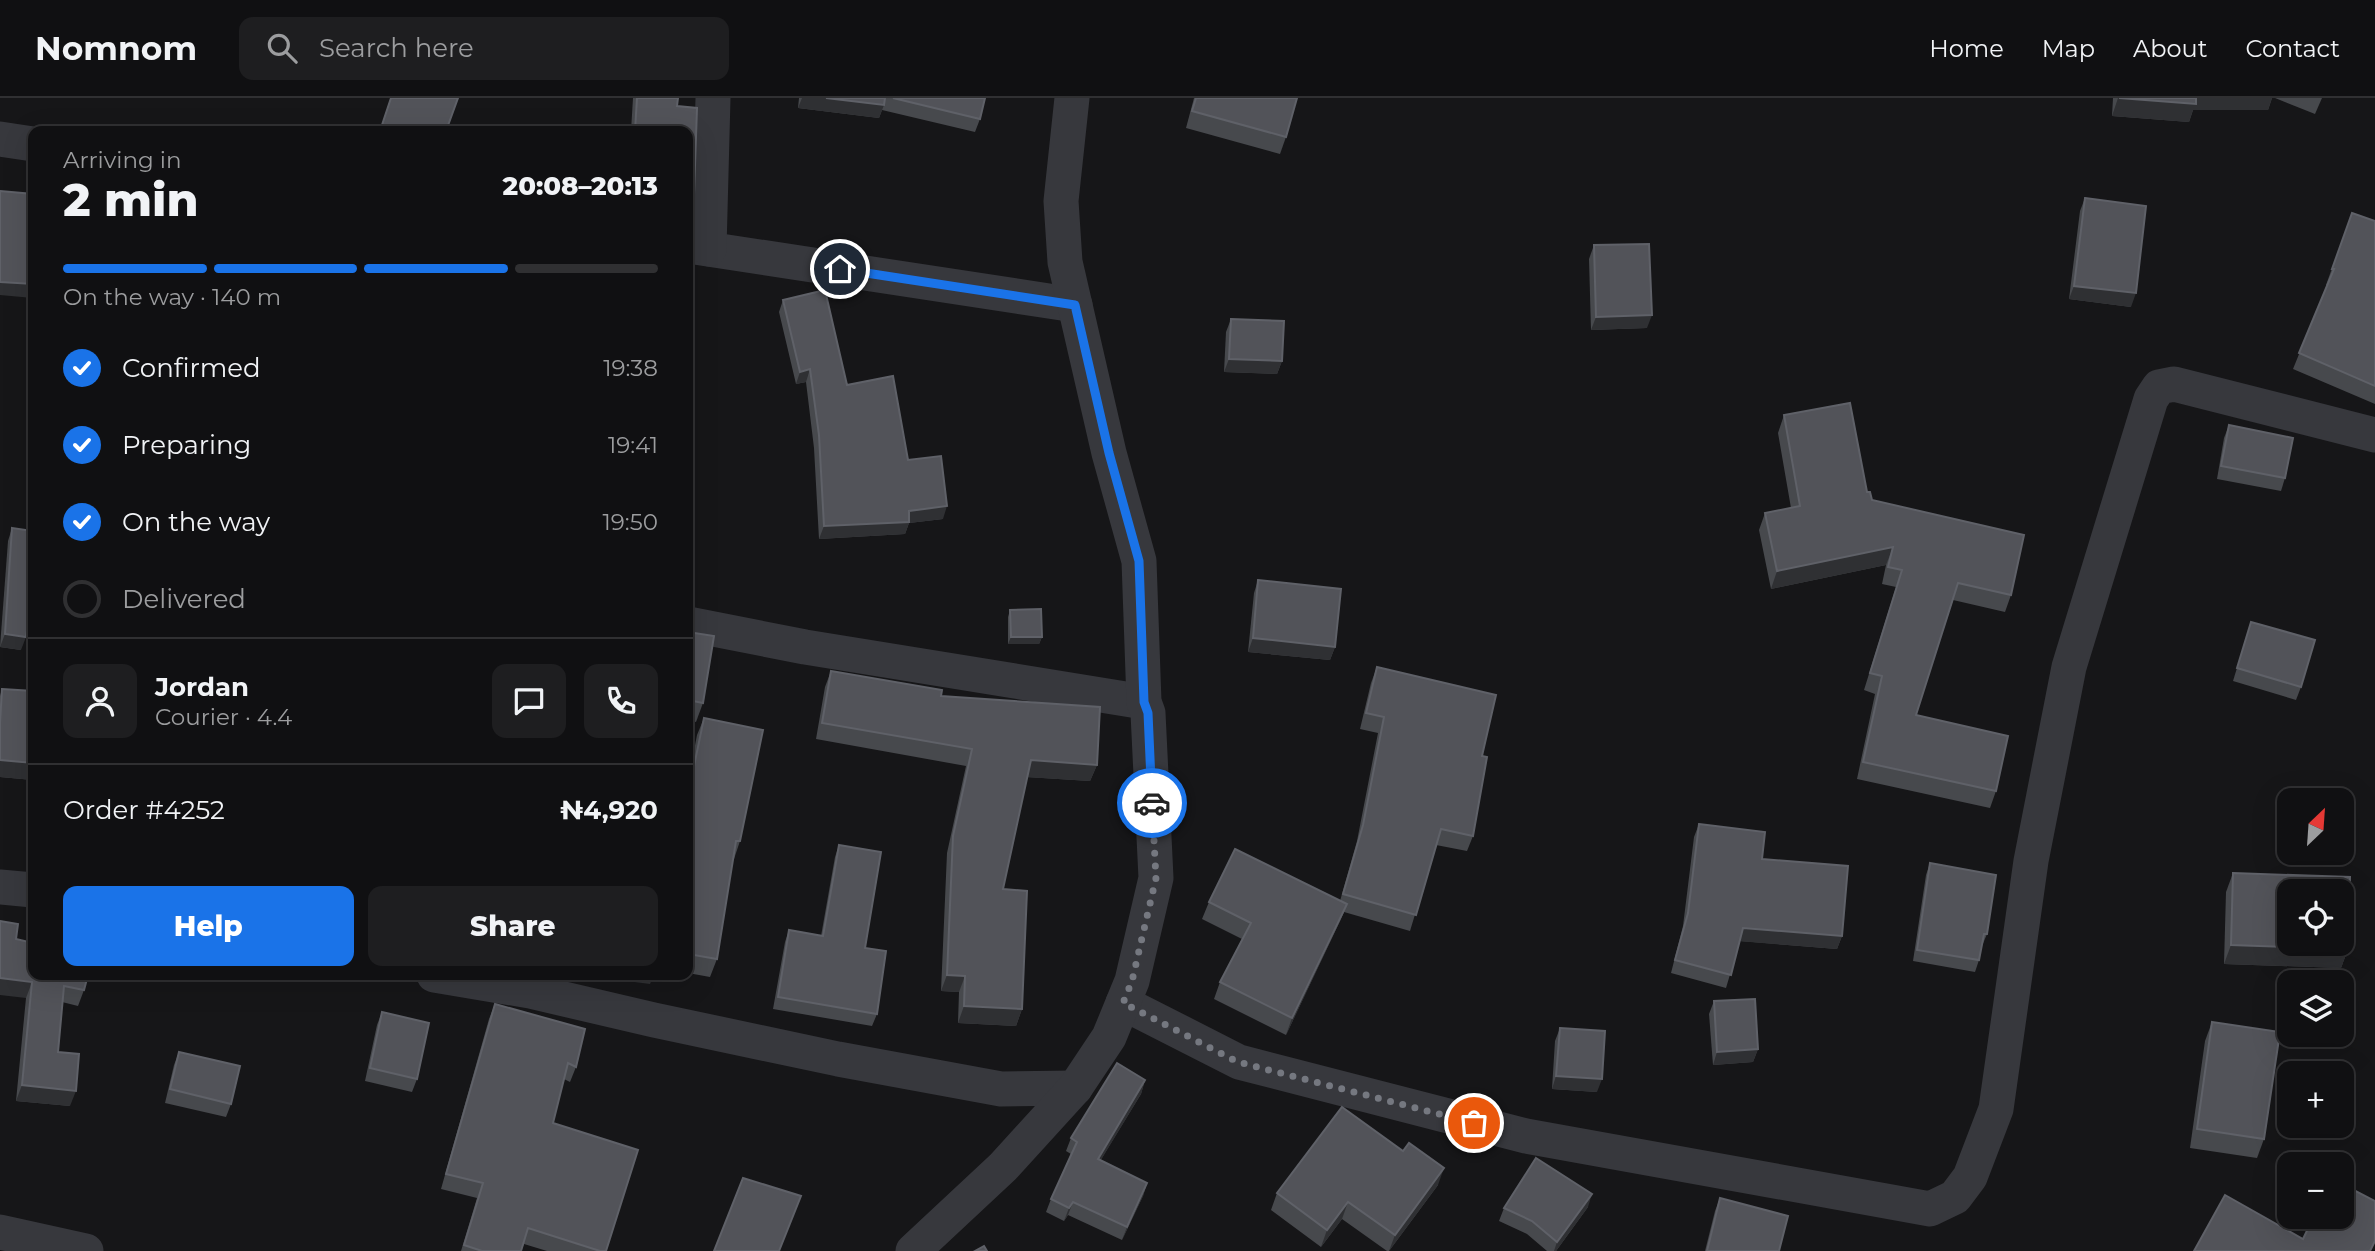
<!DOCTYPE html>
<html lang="en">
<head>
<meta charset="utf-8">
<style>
	body { margin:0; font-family:Montserrat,sans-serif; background:#1e1e20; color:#f1f3f6; height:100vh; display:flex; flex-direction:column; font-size:26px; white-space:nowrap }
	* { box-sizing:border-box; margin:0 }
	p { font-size:23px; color:#9c9d9f }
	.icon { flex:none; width:38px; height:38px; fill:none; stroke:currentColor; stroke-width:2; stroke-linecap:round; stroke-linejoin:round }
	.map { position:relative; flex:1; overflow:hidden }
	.details { position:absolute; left:28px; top:28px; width:665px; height:854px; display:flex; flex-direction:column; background:#101012; border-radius:14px; box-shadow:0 7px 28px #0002,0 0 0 2px #303032 }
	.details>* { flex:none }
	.needle { width:46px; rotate:25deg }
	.buttons { position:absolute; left:2277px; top:690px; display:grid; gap:14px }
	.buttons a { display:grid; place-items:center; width:77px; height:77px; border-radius:14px; background:#101012; box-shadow:0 7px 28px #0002,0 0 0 2px #303032; font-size:35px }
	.pin { position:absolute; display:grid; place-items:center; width:60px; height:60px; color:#fff; margin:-30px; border:4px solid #fff; border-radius:50%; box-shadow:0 2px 7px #0007 }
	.courier { position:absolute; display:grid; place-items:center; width:70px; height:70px; margin:-35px; border:5px solid #1a73e8; border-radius:50%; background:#fff; color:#222; box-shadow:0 2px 9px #0007 }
	.overview em { font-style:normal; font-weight:800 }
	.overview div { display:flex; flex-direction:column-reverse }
	.overview { display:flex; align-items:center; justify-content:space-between; height:119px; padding:0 35px }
	h1 { font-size:46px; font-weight:800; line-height:52px }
	.bar { display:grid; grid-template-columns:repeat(4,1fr); gap:10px 7px; align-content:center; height:84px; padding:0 35px }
	.bar i { height:9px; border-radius:5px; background:#303032 }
	.bar .current { background:#1a73e8 }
	.bar p { grid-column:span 4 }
	.line { display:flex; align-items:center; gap:18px; padding:0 35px; border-top:2px solid #303032 }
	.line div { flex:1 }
	.round { display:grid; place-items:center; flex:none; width:74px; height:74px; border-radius:14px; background:#1e1e20 }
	ol { padding:0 35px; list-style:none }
	li { display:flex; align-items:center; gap:21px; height:77px }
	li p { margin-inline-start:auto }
	li .icon { padding:7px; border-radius:50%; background:#1a73e8; color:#fff; stroke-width:4 }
	li:last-child { color:#9c9d9f }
	li i { width:38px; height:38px; border:4px solid #303032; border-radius:50% }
	.cta { display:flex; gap:14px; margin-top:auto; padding:14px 35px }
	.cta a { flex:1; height:80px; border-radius:14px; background:#1a73e8; color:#fff; font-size:28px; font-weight:800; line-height:80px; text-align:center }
	.cta a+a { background:#1e1e20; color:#f1f3f6 }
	header { display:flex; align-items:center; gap:42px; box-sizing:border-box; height:98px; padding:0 35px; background:#101012; border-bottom:2px solid #303032 }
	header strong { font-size:33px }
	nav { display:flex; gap:38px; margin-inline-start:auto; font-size:24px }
	.search { width:490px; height:63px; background:#1e1e20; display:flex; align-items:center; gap:18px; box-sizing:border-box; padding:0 24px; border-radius:14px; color:#9c9d9f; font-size:26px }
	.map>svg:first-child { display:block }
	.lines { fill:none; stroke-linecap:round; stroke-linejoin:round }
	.street { stroke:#37383d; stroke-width:35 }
	.wall { fill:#47494d }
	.shaded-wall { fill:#2f3033 }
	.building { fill:#525359; stroke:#5f6168; stroke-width:2; fill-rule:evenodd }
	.done { stroke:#757880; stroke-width:7; stroke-dasharray:0 12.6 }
	.route { stroke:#1a73e8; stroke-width:9 }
</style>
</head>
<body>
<header>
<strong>Nomnom</strong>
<div class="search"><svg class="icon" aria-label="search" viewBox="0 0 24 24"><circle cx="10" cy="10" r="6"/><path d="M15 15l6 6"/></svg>Search here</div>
<nav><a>Home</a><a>Map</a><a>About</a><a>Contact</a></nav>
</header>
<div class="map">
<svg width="2375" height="1153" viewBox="0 0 2375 1153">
	<rect width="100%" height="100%" fill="#161618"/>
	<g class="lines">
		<g class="street">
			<path d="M0,41L33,46"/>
			<path d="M688,148L1075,207"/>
			<path d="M709,151L713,0"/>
			<path d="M688,526L805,549L1144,604"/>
			<path d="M0,789L33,792"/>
			<path d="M434,877L530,893L654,922L838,961L1001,991L1075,990"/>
			<path d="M1123,905L1239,964L1526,1038L1930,1111L1955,1099L1970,1079L1996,1011L2031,763L2069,569L2151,301L2159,289L2174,286L2375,337"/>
			<path d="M0,1134L86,1153"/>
			<path d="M913,1153L1003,1069L1075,990L1109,939L1132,883L1156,780L1148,615L1144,604L1139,463L1109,355L1065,164L1061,103L1072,0"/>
		</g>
	</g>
	<g class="wall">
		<path d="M633,0H678L677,8L697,10L694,97L689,110H688V33H631Z"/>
		<path d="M799,0H985L980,21L975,34L882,12L879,20L798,10Z"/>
		<path d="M1194,0H1297L1286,39L1280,56L1186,30Z"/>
		<path d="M2113,0H2272L2268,12H2193L2189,24L2112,18Z"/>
		<path d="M2275,0H2322L2315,16Z"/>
		<path d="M2085,100L2131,209L2069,201L2080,113Z"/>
		<path d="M2352,115L2375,123V306L2293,271L2327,187H2326Z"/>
		<path d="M1594,147L1647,230L1591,232L1589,161Z"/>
		<path d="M783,202L847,287L908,362L943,421L909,425L905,436L819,441L814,350L806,284L796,286L779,214Z"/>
		<path d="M1231,221L1282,263L1277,276L1224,274L1226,234Z"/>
		<path d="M1784,317L1867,394L1872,402L2011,497L2005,514L1953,502L1916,617L1996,693L1990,710L1857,681L1875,596L1864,592L1896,489L1882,486L1886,467L1771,491L1759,432L1765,415L1791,410L1778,335Z"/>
		<path d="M2229,327L2285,380L2281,393L2217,381L2224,340Z"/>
		<path d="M12,430L21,552L0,549L8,443Z"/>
		<path d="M1258,482L1335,549L1330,562L1248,554L1254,495Z"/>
		<path d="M1010,512L1042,539L1039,546H1008V519Z"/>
		<path d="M2251,524L2301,589L2296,602L2233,583Z"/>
		<path d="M688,534L703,605L696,624L688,622Z"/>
		<path d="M1377,569L1482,658L1473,738L1467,753L1436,747L1410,833L1344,814L1340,823L1286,937L1214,901L1220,884L1242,841L1202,821L1209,804L1340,803L1357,743L1378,635L1360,631L1371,585Z"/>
		<path d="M831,573L941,598L1097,667L1090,683L1027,679L1003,791L1022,911L1016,928L958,925L959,894L941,893L947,755L966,668L816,641L825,589Z"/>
		<path d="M2,591L33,593V682L0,679V598Z"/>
		<path d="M704,620L740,743L734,761H733L717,861L710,879L688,875V684L697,637Z"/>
		<path d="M1699,726L1842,838L1837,851L1740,843L1726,890L1671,875L1683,828L1694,739Z"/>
		<path d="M839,747L865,850L877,916L872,928L773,911L785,844L789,832L821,838L835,759Z"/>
		<path d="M1930,765L1987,836L1982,848L1979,862L1975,874L1913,863L1926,777Z"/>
		<path d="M2233,775L2348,851L2341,870L2224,866L2226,794Z"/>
		<path d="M16,841L84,892L78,908L62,904L58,954L70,1008L16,1003L26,900Z"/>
		<path d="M1714,903L1758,951L1753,964L1713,967L1709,916Z"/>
		<path d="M495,906L576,969L570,984L564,981L553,1025L606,1153H547L524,1146L521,1153H461L477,1100L441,1091L489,921Z"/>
		<path d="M382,914L417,981L412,994L365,983L377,927Z"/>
		<path d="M2212,924L2264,1041L2257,1060L2190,1050L2205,943Z"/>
		<path d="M1560,930L1597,994L1552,991L1555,943Z"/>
		<path d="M179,954L231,1006L226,1019L165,1005L174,967Z"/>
		<path d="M1145,982L1141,996L1100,1063L1147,1085L1143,1098L1122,1142L1068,1117L1064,1123L1046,1114L1051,1101L1071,1056L1066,1053L1071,1040Z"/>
		<path d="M1403,1053L1438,1087L1389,1153H1387L1342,1121L1321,1149L1271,1112L1277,1095Z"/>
		<path d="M1720,1100L1779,1153H1705L1715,1113Z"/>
		<path d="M1588,1109L1556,1153H1547L1527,1136L1499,1123L1504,1110Z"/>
	</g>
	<g class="shaded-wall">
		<path d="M802,0H826L884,7L879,20L798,10Z"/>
		<path d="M2118,0H2272L2268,12H2193L2189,24L2112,18Z"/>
		<path d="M688,97H694L689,110H688Z"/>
		<path d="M0,184L33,186V200L0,197Z"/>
		<path d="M2074,188L2136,195L2131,209L2069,201Z"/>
		<path d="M1652,217L1647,230L1591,232L1596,219Z"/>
		<path d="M1229,261L1282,263L1277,276L1224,274Z"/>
		<path d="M810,271L806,284L796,286L800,274Z"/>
		<path d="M947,408L943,421L909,425L905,436L819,441L824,428L909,413Z"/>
		<path d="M1893,449L1886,467L1771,491L1777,473Z"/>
		<path d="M5,536L26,539L21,552L0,549Z"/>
		<path d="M1011,539H1042L1039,546H1008Z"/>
		<path d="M1253,540L1335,549L1330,562L1248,554Z"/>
		<path d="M0,662L33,665V682L0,679Z"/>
		<path d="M1031,662L1097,667L1090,683L1025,679Z"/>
		<path d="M1347,806L1340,823L1286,937L1292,920Z"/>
		<path d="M1743,830L1842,838L1837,851L1738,843Z"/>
		<path d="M2231,847L2348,851L2341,870L2224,866Z"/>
		<path d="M604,877H654L650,886L603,880Z"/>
		<path d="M947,877L965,878L959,894L941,893Z"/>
		<path d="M0,880L32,884L26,900L0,897Z"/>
		<path d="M964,908L1022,911L1016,928L958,925Z"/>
		<path d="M1758,951L1753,964L1713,967L1717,954Z"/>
		<path d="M1556,978L1602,981L1597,994L1552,991Z"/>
		<path d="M1145,982L1141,996L1093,1075L1098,1061Z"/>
		<path d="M22,987L76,993L70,1008L16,1003Z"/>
		<path d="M1444,1070L1438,1087L1389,1153L1395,1137Z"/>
		<path d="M1147,1085L1143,1098L1122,1142L1127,1129Z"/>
		<path d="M1592,1096L1588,1109L1556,1153H1554L1557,1144Z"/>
		<path d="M1073,1104L1068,1117L1064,1123L1069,1110Z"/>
		<path d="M1348,1104L1342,1121L1321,1149L1327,1132Z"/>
	</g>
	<g class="building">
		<path d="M391,0H458L446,33H380Z"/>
		<path d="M637,0H678L677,8L697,10L694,97H688V33H635Z"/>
		<path d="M826,0H885L884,7Z"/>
		<path d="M893,0H985L980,21Z"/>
		<path d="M1196,0H1297L1286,39L1192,13Z"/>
		<path d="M2119,0H2196V6Z"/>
		<path d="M0,93L33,96V186L0,184Z"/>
		<path d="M2085,100L2146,108L2136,195L2074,188Z"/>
		<path d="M2352,115L2375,123V288L2299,255L2334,171H2332Z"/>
		<path d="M1649,146L1652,217L1596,219L1594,147Z"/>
		<path d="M825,192L847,287L893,278L908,362L941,358L947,408L909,413V424L824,428L819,337L810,271L800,274L783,202Z"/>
		<path d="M1231,221L1284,223L1282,263L1229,261Z"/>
		<path d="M1850,305L1867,394H1870L1872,402L2024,437L2011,497L1958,485L1916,617L2008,638L1996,693L1863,664L1882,578L1870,575L1902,472L1888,469L1893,449L1777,473L1765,415L1800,408L1784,317Z"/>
		<path d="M2229,327L2293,340L2285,380L2221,368Z"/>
		<path d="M12,430L33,433V495L26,539L5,536Z"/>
		<path d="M1258,482L1341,491L1335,549L1253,540Z"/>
		<path d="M1041,511L1042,539H1011L1010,512Z"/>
		<path d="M2251,524L2315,542L2301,589L2237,570Z"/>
		<path d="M688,534L714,538L703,605L688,602Z"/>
		<path d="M1377,569L1496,597L1482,658L1487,659L1473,738L1441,731L1416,817L1343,796L1363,727L1384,619L1366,615Z"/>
		<path d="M831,573L942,592L941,598L1100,609L1097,667L1031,662L1003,791L1027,793L1022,911L964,908L965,878L947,877L953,738L972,651L822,625Z"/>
		<path d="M2,591L33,593V665L0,662V625Z"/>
		<path d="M704,620L763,632L740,743H736L717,861L688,856V697Z"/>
		<path d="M1699,726L1765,734L1762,761L1848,768L1842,838L1743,830L1731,877L1675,862L1688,815Z"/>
		<path d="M839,747L881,754L865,850L886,853L877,916L778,899L789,832L823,838Z"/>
		<path d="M1235,751L1347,806L1292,920L1220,884L1251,825L1209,804Z"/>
		<path d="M1930,765L1996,777L1987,836H1984L1979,862L1917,852Z"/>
		<path d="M2233,775L2350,779L2348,851L2231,847ZM2289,793H2342V845H2289Z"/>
		<path d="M0,823L18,826L16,841L33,845V877H88L84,892L64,888L58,954L79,956L76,993L22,987L32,884L0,880Z"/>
		<path d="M1755,901L1758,951L1717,954L1714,903Z"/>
		<path d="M495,906L585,931L576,969L568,965L553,1025L638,1052L606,1153H600L528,1130L521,1153H482L464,1147L483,1085L446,1076Z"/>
		<path d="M382,914L429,925L417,981L370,970Z"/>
		<path d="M2212,924L2280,934L2264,1041L2197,1031Z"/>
		<path d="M1560,930L1605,933L1602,981L1556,978Z"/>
		<path d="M179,954L240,968L231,1006L170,991Z"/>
		<path d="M1117,965L1145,982L1098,1061L1147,1085L1127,1129L1073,1104L1069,1110L1051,1101L1077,1044L1071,1040Z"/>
		<path d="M1342,1009L1403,1053L1409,1045L1444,1070L1395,1137L1348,1104L1327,1132L1277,1095Z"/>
		<path d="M1536,1060L1592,1096L1557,1144L1532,1123L1504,1110Z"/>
		<path d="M743,1080L801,1098L779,1153H714Z"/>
		<path d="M2342,1086L2375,1103V1143L2370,1153H2194L2225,1097L2303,1141L2314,1118H2342Z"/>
		<path d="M1720,1100L1788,1118L1779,1153H1707Z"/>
		<path d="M984,1148L987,1153H975Z"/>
	</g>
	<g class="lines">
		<path class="done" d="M1152,705L1156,780L1132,883L1123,905L1238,964L1474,1025"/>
		<path class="route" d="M840,171L1075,207L1109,355L1139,463L1144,604L1148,615L1152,705"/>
	</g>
</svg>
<div class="buttons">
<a><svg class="needle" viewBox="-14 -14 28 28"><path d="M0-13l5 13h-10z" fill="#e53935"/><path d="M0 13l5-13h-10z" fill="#9c9d9f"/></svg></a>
<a><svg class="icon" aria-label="locate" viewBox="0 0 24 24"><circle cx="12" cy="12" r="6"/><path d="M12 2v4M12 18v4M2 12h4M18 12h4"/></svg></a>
<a><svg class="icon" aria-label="layers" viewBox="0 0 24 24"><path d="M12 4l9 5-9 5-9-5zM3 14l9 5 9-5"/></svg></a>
<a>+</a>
<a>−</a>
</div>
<div class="pin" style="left:1474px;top:1025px;background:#ea580c"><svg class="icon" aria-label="bag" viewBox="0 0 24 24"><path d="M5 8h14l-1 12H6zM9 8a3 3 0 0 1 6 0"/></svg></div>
<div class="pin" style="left:840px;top:171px;background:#1f2937"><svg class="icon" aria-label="home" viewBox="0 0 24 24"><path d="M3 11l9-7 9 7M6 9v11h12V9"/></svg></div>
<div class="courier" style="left:1152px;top:705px"><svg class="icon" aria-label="car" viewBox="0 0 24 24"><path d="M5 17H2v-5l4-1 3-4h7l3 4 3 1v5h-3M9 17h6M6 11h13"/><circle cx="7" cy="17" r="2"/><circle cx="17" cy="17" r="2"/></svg></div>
<section class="details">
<div class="overview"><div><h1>2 min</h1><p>Arriving in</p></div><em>20:08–20:13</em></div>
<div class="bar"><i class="current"></i><i class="current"></i><i class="current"></i><i></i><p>On the way · 140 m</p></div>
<ol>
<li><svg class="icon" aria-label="check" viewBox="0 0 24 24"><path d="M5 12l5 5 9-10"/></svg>Confirmed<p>19:38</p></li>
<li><svg class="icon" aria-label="check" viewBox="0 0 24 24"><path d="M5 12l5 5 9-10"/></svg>Preparing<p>19:41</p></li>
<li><svg class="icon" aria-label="check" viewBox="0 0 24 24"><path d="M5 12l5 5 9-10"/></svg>On the way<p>19:50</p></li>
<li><i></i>Delivered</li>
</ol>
<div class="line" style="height:126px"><a class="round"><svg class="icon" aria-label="person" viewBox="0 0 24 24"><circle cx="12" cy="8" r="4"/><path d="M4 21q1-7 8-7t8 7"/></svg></a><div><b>Jordan</b><p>Courier · 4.4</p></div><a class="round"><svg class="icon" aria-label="chat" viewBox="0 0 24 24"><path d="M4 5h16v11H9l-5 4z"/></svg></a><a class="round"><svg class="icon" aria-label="phone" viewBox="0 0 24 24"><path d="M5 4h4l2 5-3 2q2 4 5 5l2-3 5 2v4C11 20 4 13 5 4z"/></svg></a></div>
<div class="line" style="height:91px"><div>Order #4252</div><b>₦4,920</b></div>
<div class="cta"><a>Help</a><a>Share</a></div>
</section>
</div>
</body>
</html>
